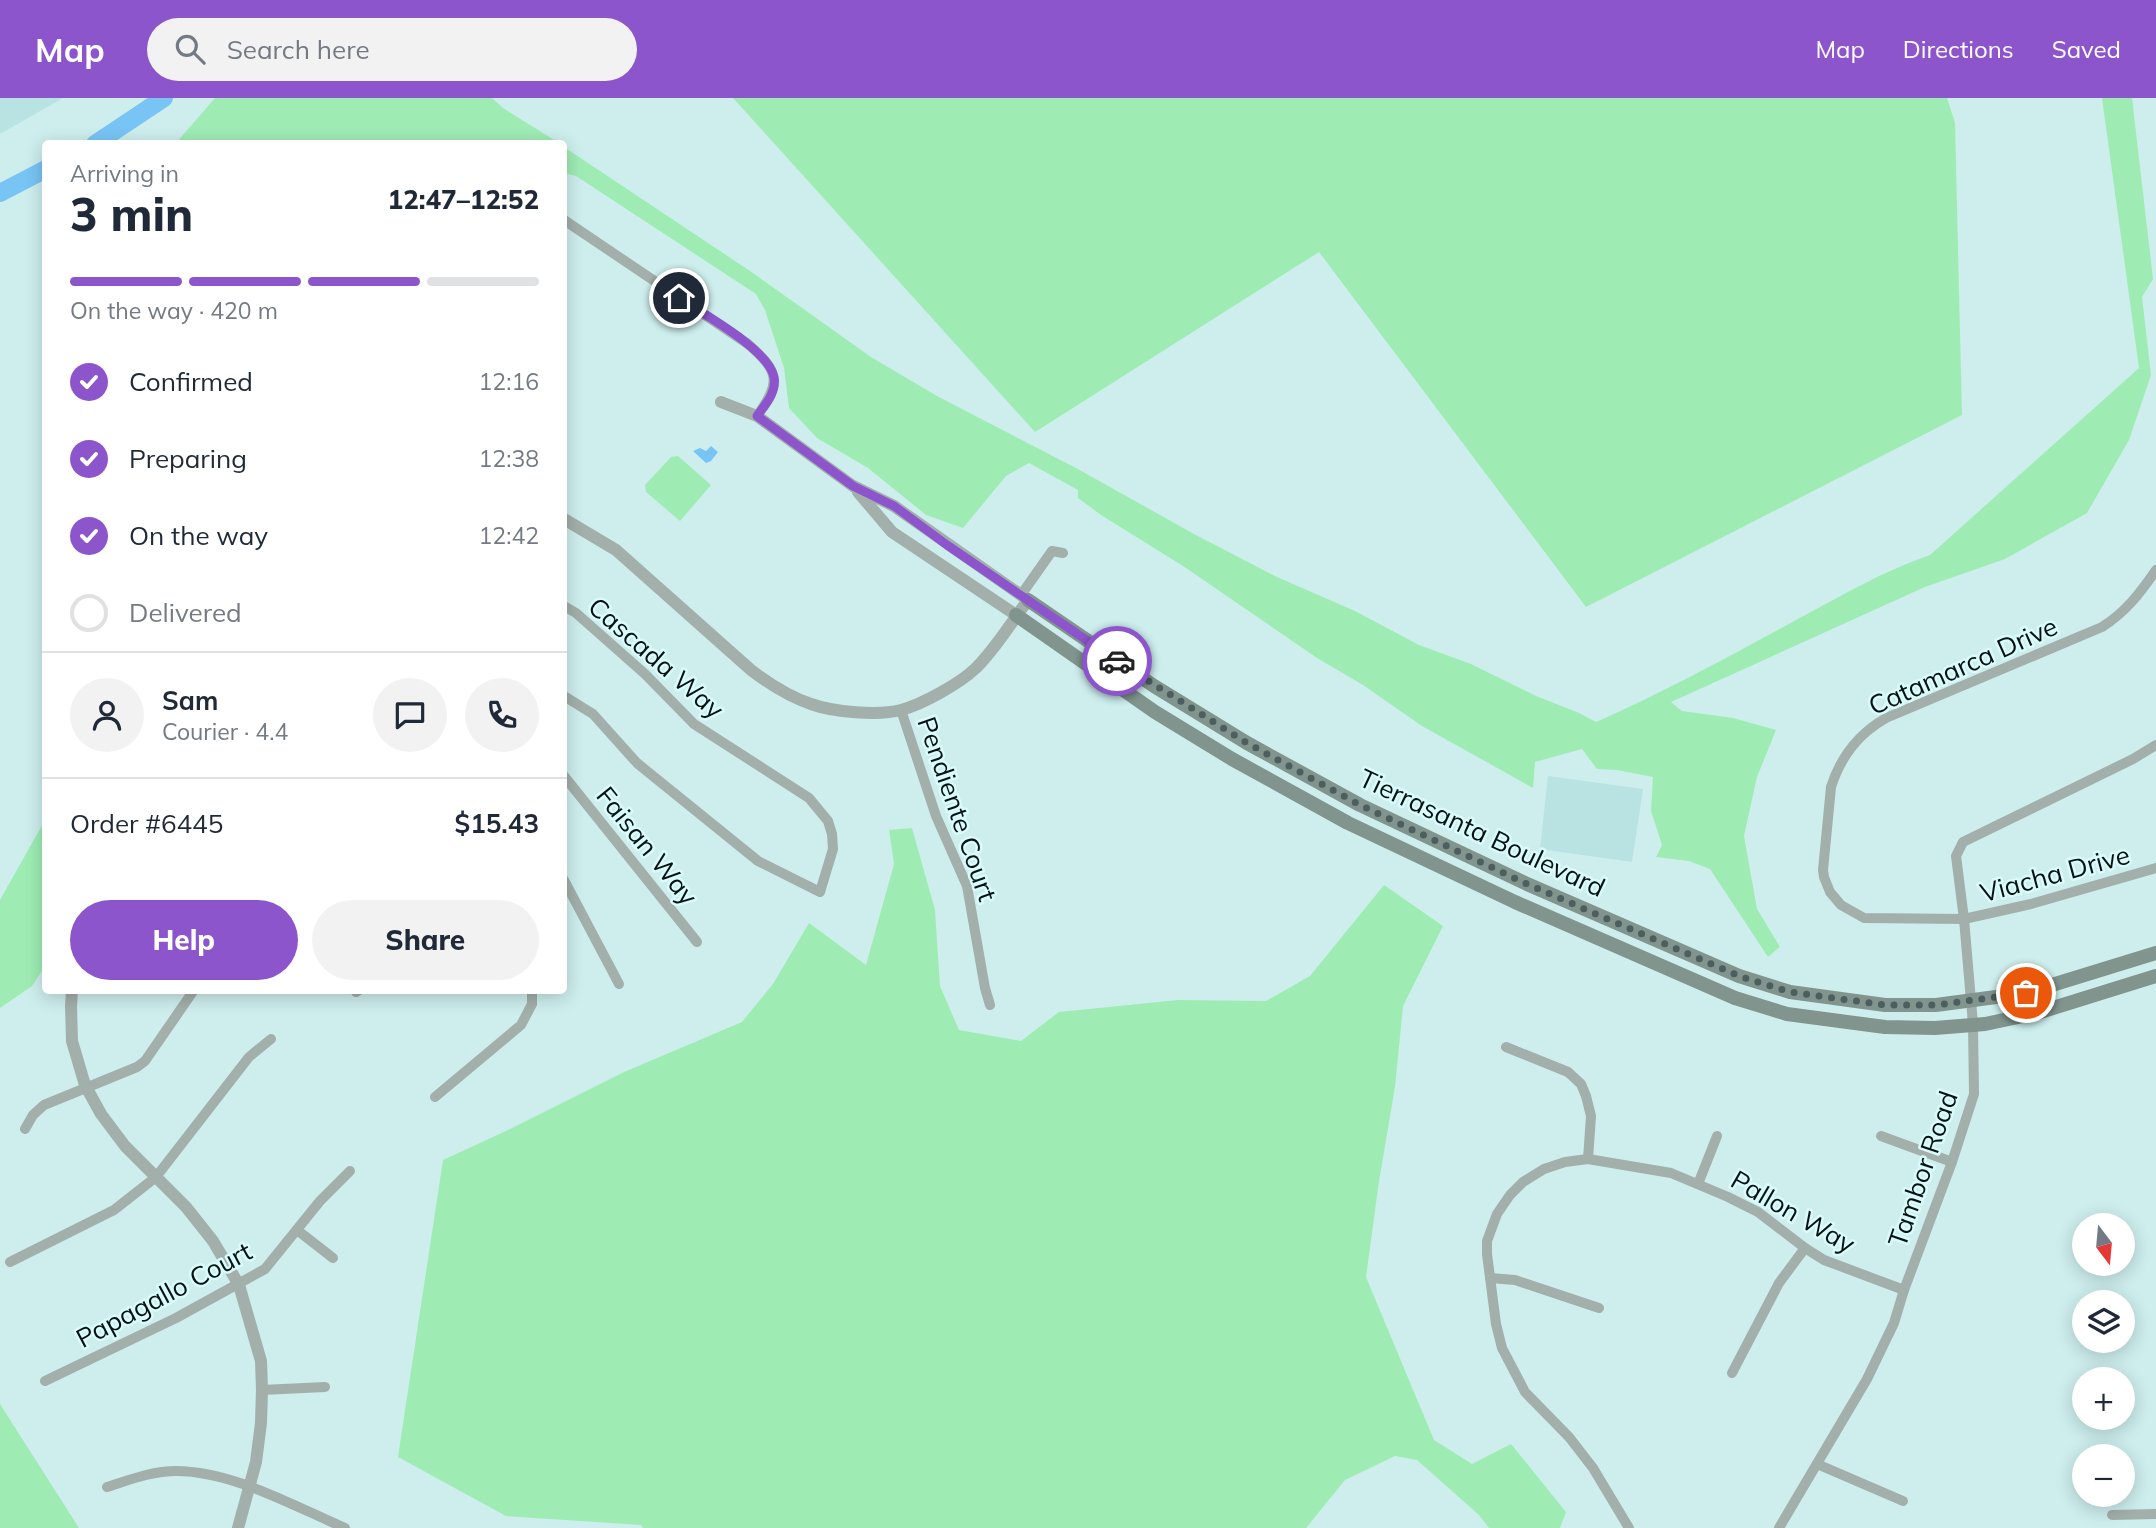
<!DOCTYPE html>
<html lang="en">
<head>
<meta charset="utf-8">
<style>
	body { margin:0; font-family:Mulish,sans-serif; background:#f2f2f3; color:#1f2937; height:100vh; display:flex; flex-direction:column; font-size:26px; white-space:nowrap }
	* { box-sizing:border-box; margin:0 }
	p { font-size:23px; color:#747a83 }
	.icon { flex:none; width:38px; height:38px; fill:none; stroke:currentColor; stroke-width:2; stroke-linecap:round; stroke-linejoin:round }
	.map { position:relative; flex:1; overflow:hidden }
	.drawer { position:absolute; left:42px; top:42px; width:525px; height:854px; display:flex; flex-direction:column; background:#fff; border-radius:7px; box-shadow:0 4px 18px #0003 }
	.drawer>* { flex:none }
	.needle { width:46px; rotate:164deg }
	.controls { position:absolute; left:2072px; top:1115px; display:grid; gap:14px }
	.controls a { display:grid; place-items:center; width:63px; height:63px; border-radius:50%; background:#fff; box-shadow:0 4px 18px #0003; font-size:35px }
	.pin { position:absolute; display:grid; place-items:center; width:60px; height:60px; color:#fff; margin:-30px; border:4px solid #fff; border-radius:50%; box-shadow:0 2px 7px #0007 }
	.courier { position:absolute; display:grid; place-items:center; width:70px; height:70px; margin:-35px; border:5px solid #8d55cc; border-radius:50%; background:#fff; color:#222; box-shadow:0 2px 9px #0007 }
	.overview em { font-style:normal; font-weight:800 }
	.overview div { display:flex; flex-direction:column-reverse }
	.overview { display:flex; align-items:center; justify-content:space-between; height:119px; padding:0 28px }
	h1 { font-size:46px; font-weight:800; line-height:52px }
	.bar { display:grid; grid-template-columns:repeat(4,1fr); gap:10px 7px; align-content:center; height:84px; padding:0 28px }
	.bar i { height:9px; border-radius:5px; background:#e0e1e3 }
	.bar .on { background:#8d55cc }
	.bar p { grid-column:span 4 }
	.line { display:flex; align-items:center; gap:18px; padding:0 28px; border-top:2px solid #e0e1e3 }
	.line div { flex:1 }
	.round { display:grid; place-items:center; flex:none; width:74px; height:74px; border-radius:37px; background:#f2f2f3 }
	ol { padding:0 28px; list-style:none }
	li { display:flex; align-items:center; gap:21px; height:77px }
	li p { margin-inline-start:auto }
	li .icon { padding:7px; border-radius:50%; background:#8d55cc; color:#fff; stroke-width:4 }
	li:last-child { color:#747a83 }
	li i { width:38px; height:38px; border:4px solid #e0e1e3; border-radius:50% }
	.cta { display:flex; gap:14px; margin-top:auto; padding:14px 28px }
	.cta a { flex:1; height:80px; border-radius:42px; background:#8d55cc; color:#fff; font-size:28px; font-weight:800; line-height:80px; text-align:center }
	.cta a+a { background:#f2f2f3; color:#1f2937 }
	header { display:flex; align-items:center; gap:42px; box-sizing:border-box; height:98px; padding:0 35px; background:#8d55cc; color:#fff }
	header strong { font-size:33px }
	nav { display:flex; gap:38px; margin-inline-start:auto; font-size:24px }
	.search { width:490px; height:63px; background:#f2f2f3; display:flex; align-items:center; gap:18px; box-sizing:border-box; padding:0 24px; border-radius:38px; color:#747a83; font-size:26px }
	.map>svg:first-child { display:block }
	.built { fill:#b8e3e2 }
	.green { fill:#9eecb4 }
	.water { fill:#78c4f5 }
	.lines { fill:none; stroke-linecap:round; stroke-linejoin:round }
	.river { stroke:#78c4f5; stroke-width:18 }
	.minor { stroke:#a2afab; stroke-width:10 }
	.tertiary { stroke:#a2afab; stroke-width:12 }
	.secondary { stroke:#81948e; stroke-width:14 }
	.done { stroke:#4c5e5e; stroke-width:7; stroke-dasharray:0 12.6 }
	.route { stroke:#8d55cc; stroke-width:9 }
	.labels { text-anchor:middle; stroke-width:5; stroke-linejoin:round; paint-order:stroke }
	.street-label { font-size:26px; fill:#061111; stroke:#dafbfb }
</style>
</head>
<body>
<header>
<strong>Map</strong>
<div class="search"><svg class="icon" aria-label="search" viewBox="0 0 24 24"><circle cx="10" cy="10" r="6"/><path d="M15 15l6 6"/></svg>Search here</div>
<nav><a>Map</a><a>Directions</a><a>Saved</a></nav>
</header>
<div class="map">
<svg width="2156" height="1430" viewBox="0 0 2156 1430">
	<rect width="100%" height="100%" fill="#cdeeed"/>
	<g class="built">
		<path d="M0,0H63L0,36Z"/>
		<path d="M1548,678L1643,691L1632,764L1540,751Z"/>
	</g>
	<g class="green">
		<path d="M215,0H492L503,10L559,45H176Z"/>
		<path d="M733,0H1947L1955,25L1962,317L1586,509L1319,154L1035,334Z"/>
		<path d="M2102,0H2132L2153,181L2142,199L2151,277L2129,342L2087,415L2005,461L1925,489L1671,604L1682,613L1733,620L1776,632L1757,679L1744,738L1757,811L1780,849L1768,859L1710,771L1689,763L1656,759L1662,747L1651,713L1653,679L1617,672L1597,671L1582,651L1535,664L1533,690L1422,628L1363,587L1317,560L1183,468L1101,417L1078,400V392L1029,365L1006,378L963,430L926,417L868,370L817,340L789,310L784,270L765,212L756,196L576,78L564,75V49L750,173L871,259L937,298L1076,370L1194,436L1277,479L1355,513L1419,547L1471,566L1536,598L1579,615L1596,624C1664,594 1730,558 1796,522C1839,499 1883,473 1930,457L2139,270Z"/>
		<path d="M678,358L711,387L680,423L646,394L645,387L671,359Z"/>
		<path d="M45,722V868L32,888L0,910V802Z"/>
		<path d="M912,730L935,812L940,888L959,932L1021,943L1059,914L1178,902L1266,903L1310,878L1384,787L1443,828L1403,908L1395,989L1379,1083L1366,1179L1434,1342L1472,1366L1511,1346L1566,1414L1560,1430H1489L1479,1417L1417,1362L1395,1358L1345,1382L1306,1430H643L641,1427L506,1418L398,1359L443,1062L508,1032L624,974L742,924L773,886L809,825L866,867L894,766L889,732Z"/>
		<path d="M0,1306L79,1430H0Z"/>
	</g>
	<path class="water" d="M711,348L718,354L711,363L706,365L693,353L700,350L706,353Z"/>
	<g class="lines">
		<g class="river">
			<path d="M95,46L164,0"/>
			<path d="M0,95L46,71"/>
		</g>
		<g class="minor">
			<path d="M564,122L748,246C780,274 781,284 757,318"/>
			<path d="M2156,472C2140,495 2126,514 2102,529L1886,620C1858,636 1841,658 1831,689L1823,772L1824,779L1830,794L1841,807L1864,820L1964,821L2031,806L2156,770"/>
			<path d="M1021,497L1052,453L1063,455"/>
			<path d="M564,508L576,515L645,576L694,626L809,700L828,723L832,736L833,751L820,794L758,763L637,665L593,616L564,598"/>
			<path d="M901,612L936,718L967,788L985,890L990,907"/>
			<path d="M564,678L697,844"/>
			<path d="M564,782L619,886"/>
			<path d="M356,894L359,892"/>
			<path d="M1506,949L1568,974L1581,986L1586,998L1591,1018L1588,1061"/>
			<path d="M435,999L521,927L532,906V892"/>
			<path d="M25,1031L33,1017L44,1007L137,969L145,963L194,892"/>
			<path d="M1881,1038L1952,1064"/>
			<path d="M1698,1086L1717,1038"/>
			<path d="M297,1132L333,1160"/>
			<path d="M10,1164L114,1112L156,1079L249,959L271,941"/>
			<path d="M1490,1180L1515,1182L1599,1210"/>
			<path d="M1732,1275L1779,1185L1805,1150"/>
			<path d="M45,1283L176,1220L265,1171L320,1103L350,1073"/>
			<path d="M262,1292L325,1289"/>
			<path d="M1817,1366L1903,1403"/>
			<path d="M107,1389C129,1382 152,1373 176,1373C232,1373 294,1408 345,1430"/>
			<path d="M2112,1417L2156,1416"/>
			<path d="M1629,1430L1593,1370L1569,1339L1525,1294L1502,1250L1496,1226L1487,1156V1143L1497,1116L1510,1097L1523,1084L1544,1071L1565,1064L1588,1061L1671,1075L1728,1099L1758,1114L1805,1150L1824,1162L1904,1192"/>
			<path d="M1779,1430L1867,1281L1894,1225L1904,1192L1952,1064L1974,996L1973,926L1964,821L1956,758L1963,744L2133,661L2156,647"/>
		</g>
		<g class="tertiary">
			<path d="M858,394L892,434L1016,517"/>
			<path d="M564,421L616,452L751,572C768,585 790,599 811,606C833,614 878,618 901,612C923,606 959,586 976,570C996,550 1011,525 1028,502L894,408L853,388L757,318L721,304"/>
			<path d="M72,892L71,908L72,943L85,987L101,1016L125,1048L186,1109L213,1143L239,1187L261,1263L262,1292L261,1325L256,1364L238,1430"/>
		</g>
		<g class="secondary">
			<path d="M1028,502L1154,588L1247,645L1360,707L1527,786L1739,878L1790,894L1885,907H1936L2026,895L2156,855"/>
			<path d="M1016,517L1155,614L1232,661L1348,725L1515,804L1735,900L1787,916L1885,929L1935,930L1985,926L2037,915L2156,878"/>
		</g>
	</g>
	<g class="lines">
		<path class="done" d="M1117,563L1247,645L1360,707L1527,786L1739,878L1790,894L1885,907H1936L2026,895"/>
		<path class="route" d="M679,200C703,216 768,251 774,279C777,294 765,307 757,318L853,388L894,408L947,447L1117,563"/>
	</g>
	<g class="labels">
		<g class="street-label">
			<text transform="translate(656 560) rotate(41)" y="9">Cascada Way</text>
			<text transform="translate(1963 568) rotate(-24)" y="9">Catamarca Drive</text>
			<text transform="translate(957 711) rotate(71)" y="9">Pendiente Court</text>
			<text transform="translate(1482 735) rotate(25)" y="9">Tierrasanta Boulevard</text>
			<text transform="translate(647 748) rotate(51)" y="9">Faisan Way</text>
			<text transform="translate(2055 776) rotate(-15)" y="9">Viacha Drive</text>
			<text transform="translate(1923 1071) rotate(-71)" y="9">Tambor Road</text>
			<text transform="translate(1793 1114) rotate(30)" y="9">Pallon Way</text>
			<text transform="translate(164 1197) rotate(-28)" y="9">Papagallo Court</text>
		</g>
	</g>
</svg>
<div class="controls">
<a><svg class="needle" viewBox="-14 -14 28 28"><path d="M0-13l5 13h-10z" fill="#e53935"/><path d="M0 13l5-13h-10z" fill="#747a83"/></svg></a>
<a><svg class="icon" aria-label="layers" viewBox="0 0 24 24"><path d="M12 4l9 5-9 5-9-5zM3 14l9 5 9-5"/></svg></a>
<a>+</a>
<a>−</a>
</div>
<div class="pin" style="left:2026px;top:895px;background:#ea580c"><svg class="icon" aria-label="bag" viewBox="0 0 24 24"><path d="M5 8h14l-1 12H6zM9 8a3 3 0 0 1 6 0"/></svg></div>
<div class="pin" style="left:679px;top:200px;background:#1f2937"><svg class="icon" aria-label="home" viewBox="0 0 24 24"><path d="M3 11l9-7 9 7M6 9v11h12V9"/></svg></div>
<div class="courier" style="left:1117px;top:563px"><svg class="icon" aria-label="car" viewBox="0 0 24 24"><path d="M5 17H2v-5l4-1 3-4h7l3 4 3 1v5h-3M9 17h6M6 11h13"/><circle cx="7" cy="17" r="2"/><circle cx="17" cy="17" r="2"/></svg></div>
<section class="drawer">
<div class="overview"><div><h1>3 min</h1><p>Arriving in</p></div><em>12:47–12:52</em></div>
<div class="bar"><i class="on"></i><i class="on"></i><i class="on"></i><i></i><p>On the way · 420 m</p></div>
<ol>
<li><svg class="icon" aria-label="check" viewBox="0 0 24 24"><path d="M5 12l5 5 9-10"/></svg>Confirmed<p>12:16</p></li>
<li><svg class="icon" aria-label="check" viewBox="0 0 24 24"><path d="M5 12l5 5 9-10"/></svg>Preparing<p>12:38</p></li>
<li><svg class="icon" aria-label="check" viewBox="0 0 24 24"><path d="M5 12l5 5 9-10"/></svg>On the way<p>12:42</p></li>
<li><i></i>Delivered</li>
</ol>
<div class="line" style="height:126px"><a class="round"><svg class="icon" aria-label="person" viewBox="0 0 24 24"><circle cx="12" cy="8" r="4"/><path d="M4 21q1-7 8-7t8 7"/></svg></a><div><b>Sam</b><p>Courier · 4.4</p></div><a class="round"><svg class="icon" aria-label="chat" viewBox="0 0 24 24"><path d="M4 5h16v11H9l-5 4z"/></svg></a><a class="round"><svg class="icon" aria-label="phone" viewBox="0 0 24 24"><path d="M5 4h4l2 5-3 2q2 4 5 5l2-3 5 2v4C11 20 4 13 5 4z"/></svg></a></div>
<div class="line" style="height:91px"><div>Order #6445</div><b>$15.43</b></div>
<div class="cta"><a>Help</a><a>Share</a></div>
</section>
</div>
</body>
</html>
